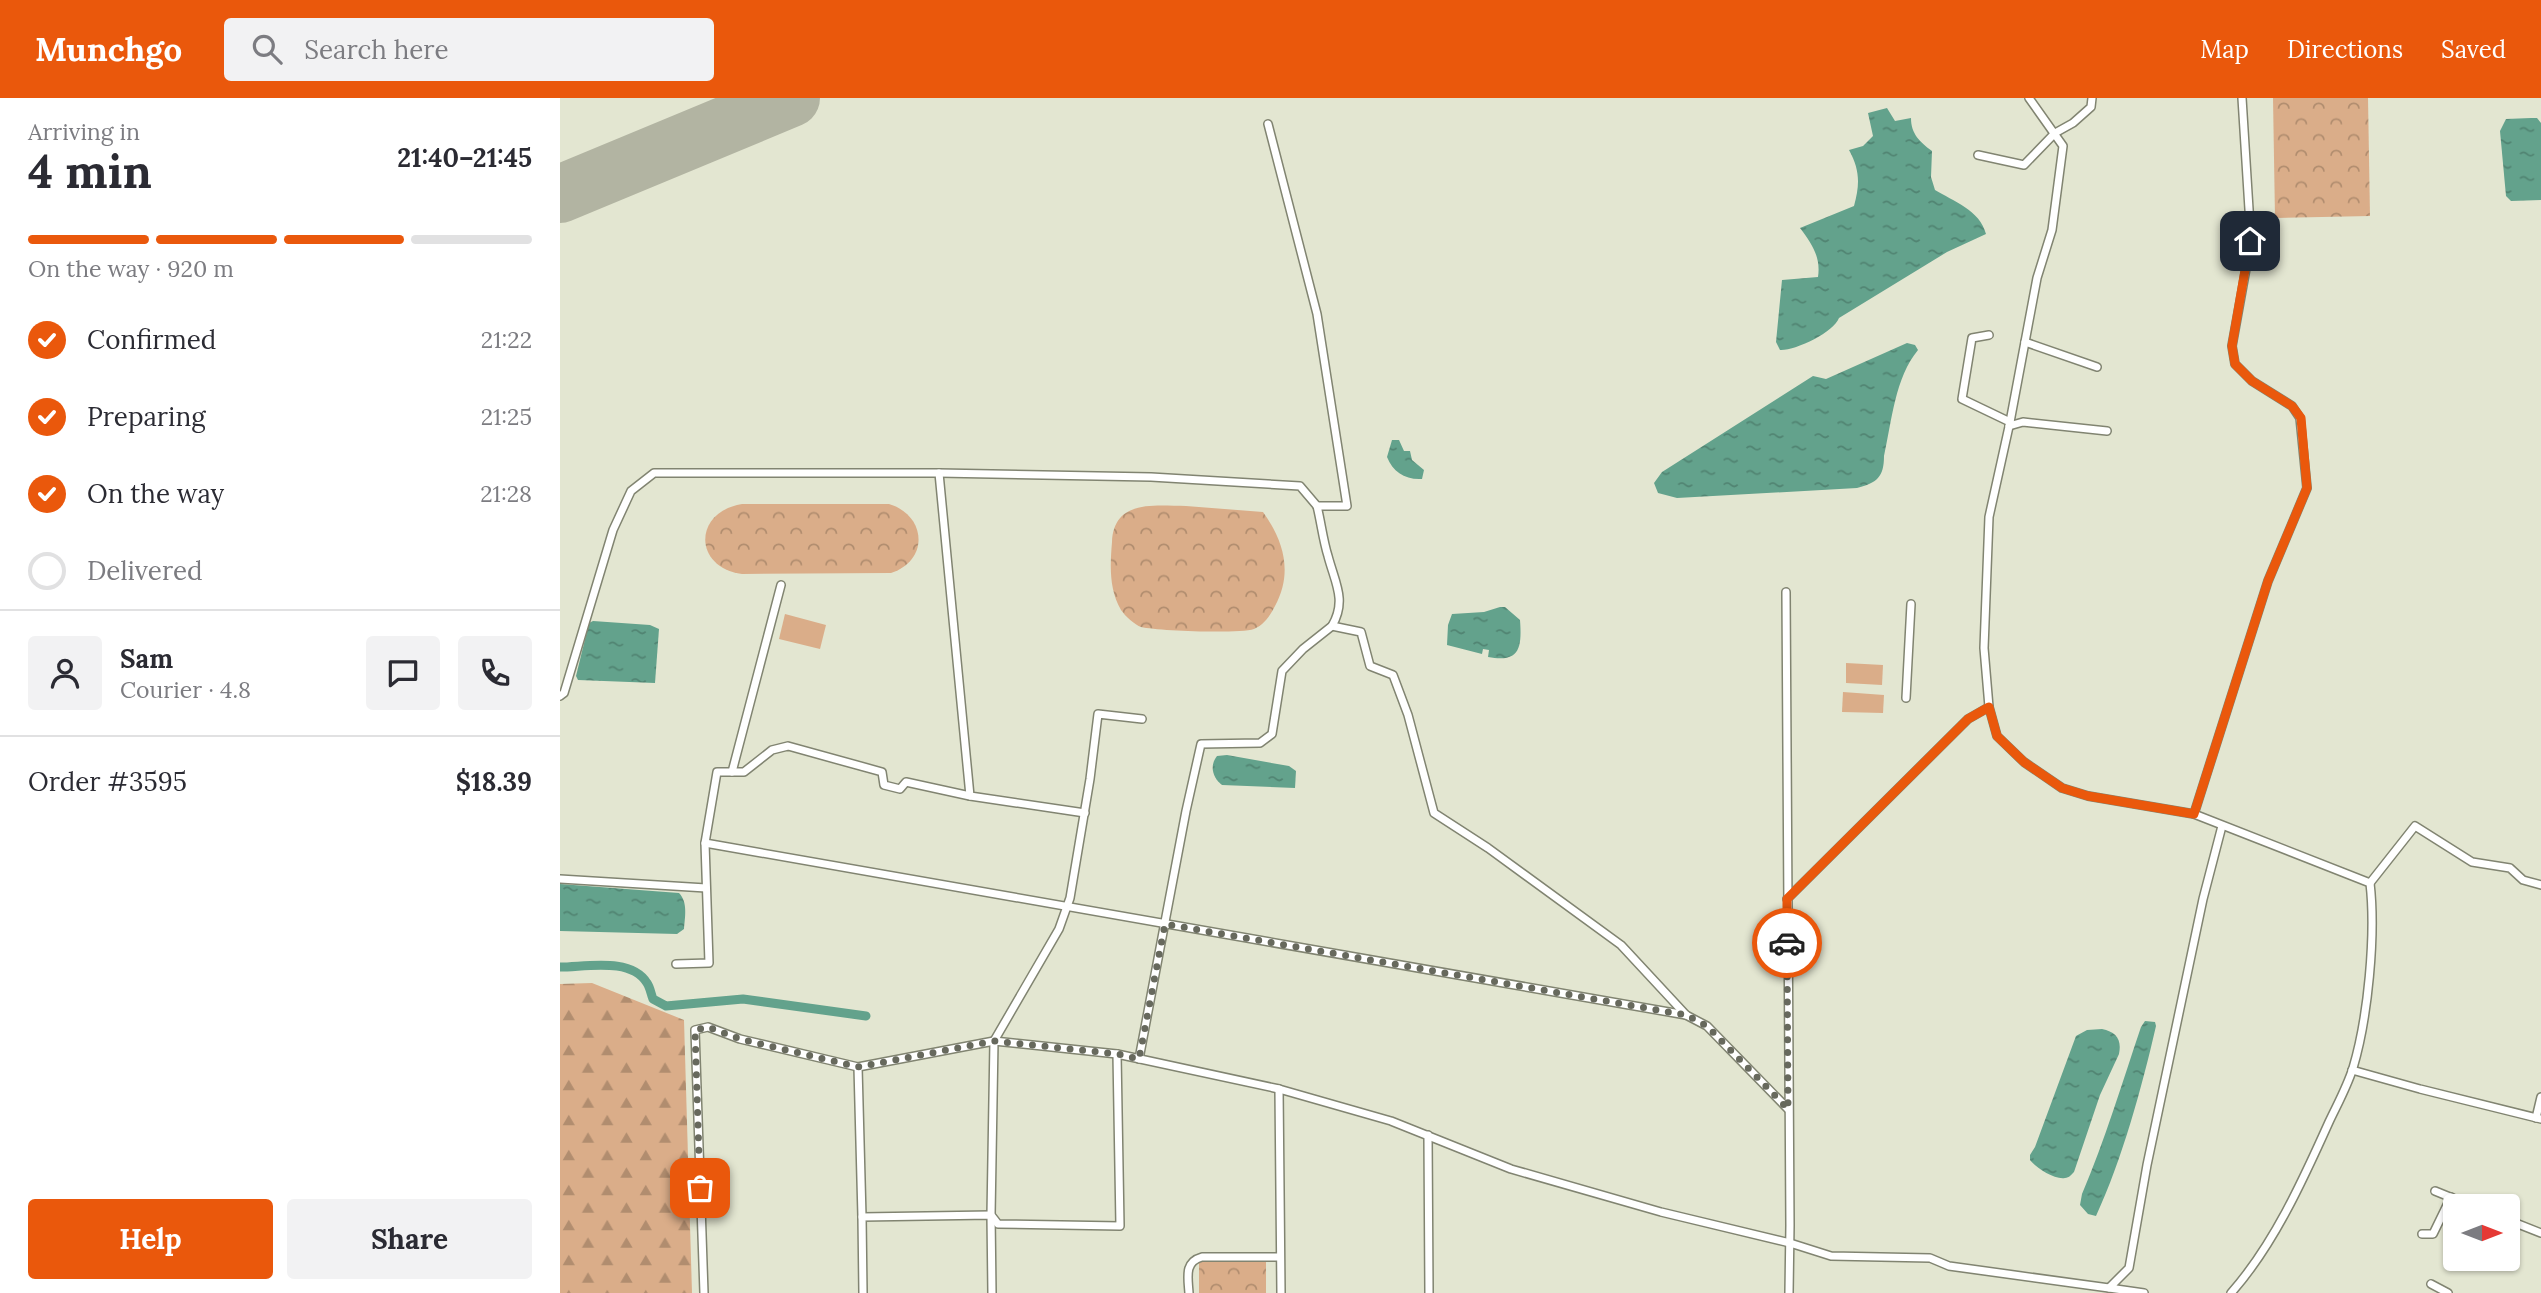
<!DOCTYPE html>
<html lang="en">
<head>
<meta charset="utf-8">
<style>
	body { margin:0; font-family:Lora,serif; background:#f2f2f3; color:#2b2b33; height:100vh; display:flex; flex-direction:column; font-size:26px; white-space:nowrap }
	* { box-sizing:border-box; margin:0 }
	p { font-size:23px; color:#7c7c81 }
	.icon { flex:none; width:38px; height:38px; fill:none; stroke:currentColor; stroke-width:2; stroke-linecap:round; stroke-linejoin:round }
	.map { position:relative; flex:1; overflow:hidden }
	.side { display:flex; flex-direction:column; background:#fff; width:560px }
	.side>* { flex:none }
	.needle { width:46px; rotate:90deg }
	.fabs { position:absolute; left:1883px; top:1096px; display:grid; gap:14px }
	.fabs a { display:grid; place-items:center; width:77px; height:77px; border-radius:7px; background:#fff; box-shadow:0 2px 5px #0004; font-size:35px }
	.pin { position:absolute; display:grid; place-items:center; width:60px; height:60px; color:#fff; margin:-30px; border-radius:14px; box-shadow:0 4px 10px #0006 }
	.courier { position:absolute; display:grid; place-items:center; width:70px; height:70px; margin:-35px; border:5px solid #ea580c; border-radius:50%; background:#fff; color:#222; box-shadow:0 2px 9px #0007 }
	.summary em { font-style:normal; font-weight:800 }
	.summary div { display:flex; flex-direction:column-reverse }
	.summary { display:flex; align-items:center; justify-content:space-between; height:119px; padding:0 28px }
	h1 { font-size:46px; font-weight:800; line-height:52px }
	.bar { display:grid; grid-template-columns:repeat(4,1fr); gap:10px 7px; align-content:center; height:84px; padding:0 28px }
	.bar i { height:9px; border-radius:5px; background:#e1e1e2 }
	.bar .on { background:#ea580c }
	.bar p { grid-column:span 4 }
	.line { display:flex; align-items:center; gap:18px; padding:0 28px; border-top:2px solid #e1e1e2 }
	.line div { flex:1 }
	.round { display:grid; place-items:center; flex:none; width:74px; height:74px; border-radius:7px; background:#f2f2f3 }
	ol { padding:0 28px; list-style:none }
	li { display:flex; align-items:center; gap:21px; height:77px }
	li p { margin-inline-start:auto }
	li .icon { padding:7px; border-radius:50%; background:#ea580c; color:#fff; stroke-width:4 }
	li:last-child { color:#7c7c81 }
	li i { width:38px; height:38px; border:4px solid #e1e1e2; border-radius:50% }
	.button { display:flex; gap:14px; margin-top:auto; padding:14px 28px }
	.button a { flex:1; height:80px; border-radius:7px; background:#ea580c; color:#fff; font-size:28px; font-weight:800; line-height:80px; text-align:center }
	.button a+a { background:#f2f2f3; color:#2b2b33 }
	header { display:flex; align-items:center; gap:42px; box-sizing:border-box; height:98px; padding:0 35px; background:#ea580c; color:#fff }
	header strong { font-size:33px }
	nav { display:flex; gap:38px; margin-inline-start:auto; font-size:24px }
	.search { width:490px; height:63px; background:#f2f2f3; display:flex; align-items:center; gap:18px; box-sizing:border-box; padding:0 24px; border-radius:7px; color:#7c7c81; font-size:26px }
	main { display:flex; flex:1; min-height:0 }
	.map>svg:first-child { display:block }
	.forest { fill:url(#forest-firs) }
	.park { fill:url(#park-crowns) }
	.pitch { fill:#daad89 }
	.water { fill:url(#water-ripples) }
	.lines { fill:none; stroke-linecap:round; stroke-linejoin:round }
	.canal { stroke:#63a28c; stroke-width:9 }
	.taxiway { stroke:#b2b4a2; stroke-width:23 }
	.runway { stroke:#b2b4a2; stroke-width:58 }
	.street-casing { stroke:#818471; stroke-width:10 }
	.street { stroke:#fff; stroke-width:7 }
	.done { stroke:#67695d; stroke-width:7; stroke-dasharray:0 12.6 }
	.route { stroke:#ea580c; stroke-width:9 }
</style>
</head>
<body>
<header>
<strong>Munchgo</strong>
<div class="search"><svg class="icon" aria-label="search" viewBox="0 0 24 24"><circle cx="10" cy="10" r="6"/><path d="M15 15l6 6"/></svg>Search here</div>
<nav><a>Map</a><a>Directions</a><a>Saved</a></nav>
</header>
<main>
<section class="side">
<div class="summary"><div><h1>4 min</h1><p>Arriving in</p></div><em>21:40–21:45</em></div>
<div class="bar"><i class="on"></i><i class="on"></i><i class="on"></i><i></i><p>On the way · 920 m</p></div>
<ol>
<li><svg class="icon" aria-label="check" viewBox="0 0 24 24"><path d="M5 12l5 5 9-10"/></svg>Confirmed<p>21:22</p></li>
<li><svg class="icon" aria-label="check" viewBox="0 0 24 24"><path d="M5 12l5 5 9-10"/></svg>Preparing<p>21:25</p></li>
<li><svg class="icon" aria-label="check" viewBox="0 0 24 24"><path d="M5 12l5 5 9-10"/></svg>On the way<p>21:28</p></li>
<li><i></i>Delivered</li>
</ol>
<div class="line" style="height:126px"><a class="round"><svg class="icon" aria-label="person" viewBox="0 0 24 24"><circle cx="12" cy="8" r="4"/><path d="M4 21q1-7 8-7t8 7"/></svg></a><div><b>Sam</b><p>Courier · 4.8</p></div><a class="round"><svg class="icon" aria-label="chat" viewBox="0 0 24 24"><path d="M4 5h16v11H9l-5 4z"/></svg></a><a class="round"><svg class="icon" aria-label="phone" viewBox="0 0 24 24"><path d="M5 4h4l2 5-3 2q2 4 5 5l2-3 5 2v4C11 20 4 13 5 4z"/></svg></a></div>
<div class="line" style="height:91px"><div>Order #3595</div><b>$18.39</b></div>
<div class="button"><a>Help</a><a>Share</a></div>
</section>
<div class="map">
<svg width="1981" height="1195" viewBox="0 0 1981 1195">
	<defs>
		<pattern id="forest-firs" width="22" height="20" patternUnits="userSpaceOnUse" patternTransform="scale(1.75)"><rect width="22" height="20" fill="#daad89"/><path d="M5 1l3.5 6h-7zM16 11l3.5 6h-7z" fill="#b18d6f"/></pattern>
		<pattern id="park-crowns" width="20" height="18" patternUnits="userSpaceOnUse" patternTransform="scale(1.75)"><rect width="20" height="18" fill="#daad89"/><path d="M2 6a3 3 0 1 1 6 0M12 15a3 3 0 1 1 6 0" fill="none" stroke="#b18d6f"/></pattern>
		<pattern id="water-ripples" width="26" height="14" patternUnits="userSpaceOnUse" patternTransform="scale(1.75)"><rect width="26" height="14" fill="#63a28c"/><path d="M2 4q2-2 4 0t4 0M15 11q2-2 4 0t4 0" fill="none" stroke="#518472"/></pattern>
	</defs>
	<rect width="100%" height="100%" fill="#e3e6d1"/>
	<path class="forest" d="M32,885L124,922L132,1195H0V886Z"/>
	<g class="park">
		<path d="M1713,0H1808L1810,118L1715,120Z"/>
		<path d="M182,406H329C366,417 370,462 331,475L182,476C133,469 133,414 182,406Z"/>
		<path d="M626,408L703,414C724,443 733,475 715,508C710,518 704,527 694,531C679,536 598,533 581,529C575,527 565,518 561,512C549,491 550,468 552,444C554,401 594,408 626,408Z"/>
		<path d="M706,1162V1195H639V1163Z"/>
	</g>
	<g class="pitch">
		<path d="M225,516L266,527L260,551L219,541Z"/>
		<path d="M1286,565L1323,567L1322,587L1286,585Z"/>
		<path d="M1283,594L1324,597L1323,615L1282,614Z"/>
	</g>
	<g class="water">
		<path d="M1327,10L1335,23L1351,20C1351,36 1360,44 1372,53L1371,79L1375,92C1393,103 1420,112 1426,136L1387,154L1279,220C1274,234 1235,253 1220,252L1216,244L1222,182L1258,179C1261,159 1252,146 1240,130L1294,108C1300,86 1300,72 1289,52L1303,48L1313,38L1308,15Z"/>
		<path d="M1971,20H1977L1981,25V102L1951,103L1946,98L1940,33L1946,21Z"/>
		<path d="M1347,245L1355,247L1358,252C1335,280 1332,322 1324,358C1324,379 1317,385 1297,390L1117,400L1098,395L1094,385L1102,374L1253,278L1266,281Z"/>
		<path d="M832,342H839L844,353H850L852,362L864,372L862,381C845,382 833,374 827,359Z"/>
		<path d="M940,509H945L960,522C962,550 960,565 928,559L929,552L923,551L922,556L887,547L888,527L892,516L924,514Z"/>
		<path d="M33,523L90,527L99,531L95,585L18,582L16,578L29,525Z"/>
		<path d="M667,657L729,668L736,673L735,690L662,687C653,680 649,668 657,658Z"/>
		<path d="M0,786L119,795C128,804 125,819 124,831L117,836L0,833Z"/>
		<path d="M1585,923L1595,924L1596,928C1582,989 1562,1062 1536,1118L1528,1116L1520,1107L1522,1096C1545,1042 1562,985 1581,929Z"/>
		<path d="M1542,931C1556,934 1562,941 1559,956L1540,997L1514,1074C1512,1076 1509,1080 1505,1080C1495,1082 1476,1070 1470,1062V1057L1475,1049L1516,938L1527,932Z"/>
	</g>
	<g class="lines">
		<path class="canal" d="M0,869C26,869 71,859 87,885C90,889 91,896 93,901L106,908L183,901L306,918"/>
		<path class="taxiway" d="M167,27L188,0"/>
		<path class="runway" d="M0,96L231,0"/>
		<g class="street-casing">
			<g id="street">
				<path d="M1469,0L1503,48L1492,132L1477,180L1450,324L1429,419L1424,550L1429,609L1437,638L1464,664L1502,690L1528,698L1634,716L1810,785C1816,837 1808,920 1793,970C1787,989 1777,1007 1769,1024C1743,1082 1713,1148 1671,1195"/>
				<path d="M708,26L757,216L787,408H757C761,424 763,442 768,458C775,485 787,502 772,528L801,534L810,568L833,577L848,617L874,715L928,750L1061,847L1126,917L1147,928L1228,1011"/>
				<path d="M1418,57L1464,67L1495,35L1513,25L1531,9L1532,0"/>
				<path d="M1429,237L1412,240L1402,301L1450,324"/>
				<path d="M1465,244L1537,269"/>
				<path d="M1449,328L1463,324L1547,333"/>
				<path d="M379,375L591,379L740,388L757,408"/>
				<path d="M1226,494L1230,1127L1229,1195"/>
				<path d="M0,598L4,595L53,432L71,393L94,375H379L410,698L525,715"/>
				<path d="M1346,600L1351,506"/>
				<path d="M172,674L221,487"/>
				<path d="M1634,716L1708,483L1747,390L1740,320L1732,308L1692,283L1675,266L1672,248L1691,143L1682,0"/>
				<path d="M145,745L1126,917"/>
				<path d="M0,781L146,790"/>
				<path d="M1810,785L1855,728L1912,764L1950,770L1963,782L1981,787"/>
				<path d="M1227,801L1408,621L1429,609"/>
				<path d="M116,866L149,865L145,745L157,674H184L212,652L228,648L322,674L324,687L340,691L346,684L410,698"/>
				<path d="M557,956L560,1128L438,1126L431,1117L434,943L499,831L510,800L530,681L538,616L582,621"/>
				<path d="M579,961L626,713L641,646L700,645L712,636L722,573L743,551L772,528"/>
				<path d="M298,969L302,1119"/>
				<path d="M1792,972L1860,991L1981,1021"/>
				<path d="M719,991L721,1195"/>
				<path d="M1976,1020L1981,999"/>
				<path d="M868,1037L869,1195"/>
				<path d="M1875,1093L1912,1108"/>
				<path d="M1948,1122L1981,1135"/>
				<path d="M1862,1136H1873L1891,1099"/>
				<path d="M1871,1186L1888,1195"/>
				<path d="M144,1195L135,932L148,929L180,941L298,969L434,943L557,956L719,991L831,1023L951,1071L1101,1114L1230,1145L1271,1158L1370,1160L1389,1168L1549,1190"/>
				<path d="M303,1195L302,1119L431,1117L432,1195"/>
				<path d="M629,1195C628,1179 624,1164 642,1159H720"/>
				<path d="M1584,1195L1549,1190L1569,1170L1587,1067L1643,801L1662,728"/>
			</g>
		</g>
		<use href="#street" class="street"/>
	</g>
	<g class="lines">
		<path class="done" d="M140,1090L135,932L148,929L180,941L298,969L434,943L558,956L579,961L605,826L1126,917L1147,928L1228,1011L1227,845"/>
		<path class="route" d="M1227,845V801L1408,621L1429,609L1437,638L1464,664L1502,690L1528,698L1634,716L1708,483L1747,390L1741,320L1732,308L1692,283L1675,266L1672,248L1690,143"/>
	</g>
</svg>
<div class="fabs">
<a><svg class="needle" viewBox="-14 -14 28 28"><path d="M0-13l5 13h-10z" fill="#e53935"/><path d="M0 13l5-13h-10z" fill="#7c7c81"/></svg></a>
</div>
<div class="pin" style="left:140px;top:1090px;background:#ea580c"><svg class="icon" aria-label="bag" viewBox="0 0 24 24"><path d="M5 8h14l-1 12H6zM9 8a3 3 0 0 1 6 0"/></svg></div>
<div class="pin" style="left:1690px;top:143px;background:#1f2937"><svg class="icon" aria-label="home" viewBox="0 0 24 24"><path d="M3 11l9-7 9 7M6 9v11h12V9"/></svg></div>
<div class="courier" style="left:1227px;top:845px"><svg class="icon" aria-label="car" viewBox="0 0 24 24"><path d="M5 17H2v-5l4-1 3-4h7l3 4 3 1v5h-3M9 17h6M6 11h13"/><circle cx="7" cy="17" r="2"/><circle cx="17" cy="17" r="2"/></svg></div>
</div>
</main>
</body>
</html>
